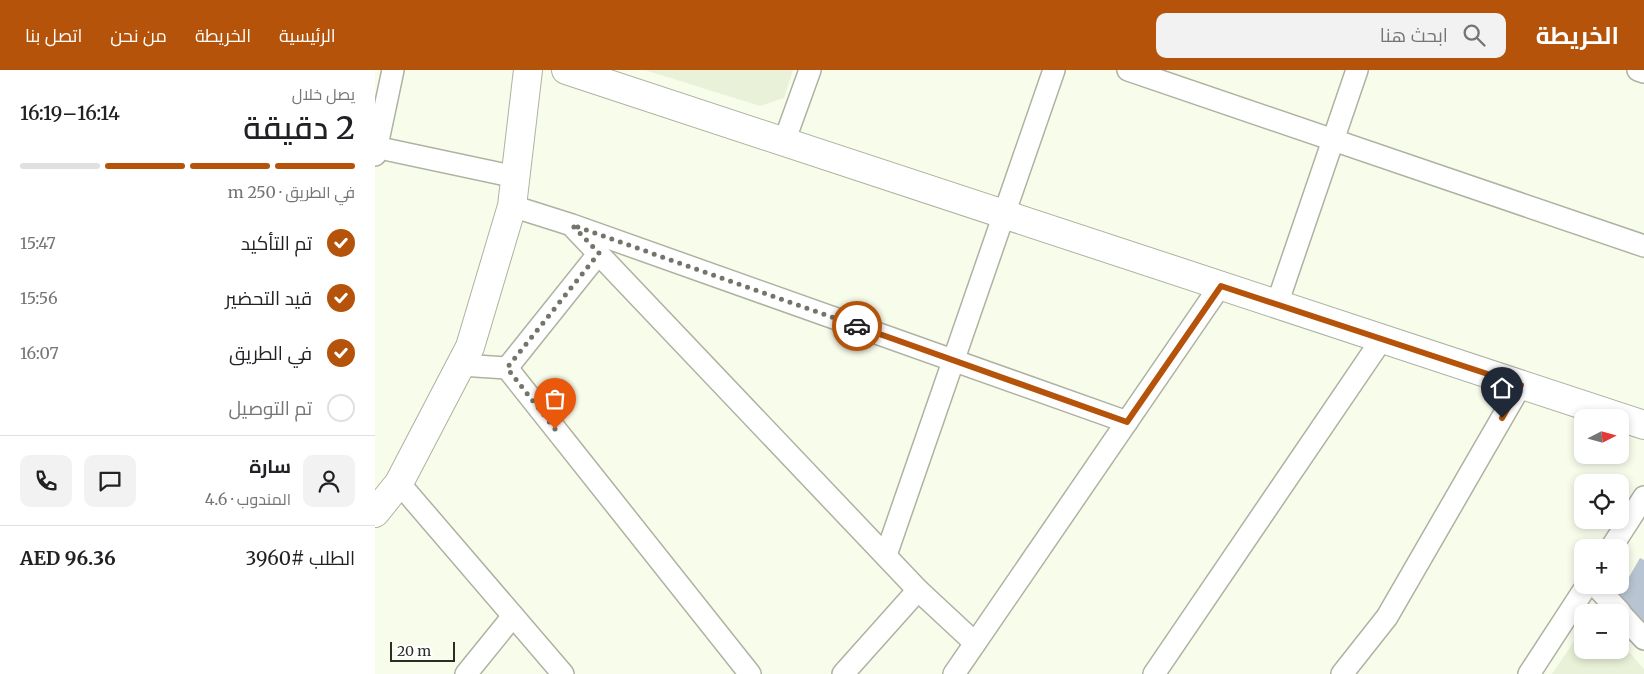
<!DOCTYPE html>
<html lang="ar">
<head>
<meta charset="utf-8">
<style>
	body { margin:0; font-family:Merriweather,Cairo,serif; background:#f2f2f2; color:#202124; direction:rtl; height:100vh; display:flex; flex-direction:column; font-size:19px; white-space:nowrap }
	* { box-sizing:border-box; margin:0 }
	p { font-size:16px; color:#757577 }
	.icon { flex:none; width:28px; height:28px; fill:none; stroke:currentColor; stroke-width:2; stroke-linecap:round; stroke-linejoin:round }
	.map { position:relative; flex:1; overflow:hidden; direction:ltr }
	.drawer { display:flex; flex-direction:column; background:#fff; width:375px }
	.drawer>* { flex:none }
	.needle { width:32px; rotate:84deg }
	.fabs { position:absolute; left:1199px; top:339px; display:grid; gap:10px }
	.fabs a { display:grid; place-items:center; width:55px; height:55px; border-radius:10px; background:#fff; box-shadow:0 2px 8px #0003; font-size:25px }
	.scale { position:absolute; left:15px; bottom:12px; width:65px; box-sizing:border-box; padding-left:5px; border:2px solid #2a2c25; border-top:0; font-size:14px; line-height:18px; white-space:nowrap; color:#2a2c25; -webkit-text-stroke:4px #fff; paint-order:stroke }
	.pin { position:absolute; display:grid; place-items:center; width:42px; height:42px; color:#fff; margin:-51px -21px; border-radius:50% 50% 50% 0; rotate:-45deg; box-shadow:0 0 5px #0007 }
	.pin .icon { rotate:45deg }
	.courier { position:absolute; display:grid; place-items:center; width:50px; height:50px; margin:-25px; border:4px solid #b45309; border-radius:50%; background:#fff; color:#222; box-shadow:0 1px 6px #0007 }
	.summary em { font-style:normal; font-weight:600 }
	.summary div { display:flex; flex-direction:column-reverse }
	.summary { display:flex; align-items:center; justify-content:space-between; height:85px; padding:0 20px }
	h1 { font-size:32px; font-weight:600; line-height:38px }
	.bar { display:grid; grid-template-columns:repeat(4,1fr); gap:8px 5px; align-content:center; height:60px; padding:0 20px }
	.bar i { height:6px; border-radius:4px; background:#e0e0e0 }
	.bar .active { background:#b45309 }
	.bar p { grid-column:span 4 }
	.line { display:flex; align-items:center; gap:12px; padding:0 20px; border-top:1px solid #e0e0e0 }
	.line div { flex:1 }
	.round { display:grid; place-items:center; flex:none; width:52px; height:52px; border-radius:10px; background:#f2f2f2 }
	ol { padding:0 20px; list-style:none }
	li { display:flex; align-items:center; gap:15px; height:55px }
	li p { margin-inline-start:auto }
	li .icon { padding:5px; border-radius:50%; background:#b45309; color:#fff; stroke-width:4 }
	li:last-child { color:#757577 }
	li i { width:28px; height:28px; border:2px solid #e0e0e0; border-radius:50% }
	header { display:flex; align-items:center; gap:30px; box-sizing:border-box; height:70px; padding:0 25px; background:#b45309; color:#fff }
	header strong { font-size:24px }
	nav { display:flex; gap:28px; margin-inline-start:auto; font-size:18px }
	.search { width:350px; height:45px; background:#f2f2f2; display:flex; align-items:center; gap:12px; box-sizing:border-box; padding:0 18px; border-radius:10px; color:#757577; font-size:19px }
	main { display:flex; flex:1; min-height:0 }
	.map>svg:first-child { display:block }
	.built { fill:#e9f1d8 }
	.building { fill:#b9c4d3 }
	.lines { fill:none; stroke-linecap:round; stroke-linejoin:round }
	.minor-casing { stroke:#adb2a1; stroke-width:24 }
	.tertiary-casing { stroke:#adb2a1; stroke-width:30 }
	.minor { stroke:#fff; stroke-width:21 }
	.tertiary { stroke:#fff; stroke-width:28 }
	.done { stroke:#72756a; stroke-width:5; stroke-dasharray:0 9 }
	.route { stroke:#b45309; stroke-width:6 }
</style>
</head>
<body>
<header>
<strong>الخريطة</strong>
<div class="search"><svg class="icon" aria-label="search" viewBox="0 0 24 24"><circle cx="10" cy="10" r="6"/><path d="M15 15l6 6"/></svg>ابحث هنا</div>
<nav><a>الرئيسية</a><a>الخريطة</a><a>من نحن</a><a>اتصل بنا</a></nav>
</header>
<main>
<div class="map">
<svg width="1269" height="604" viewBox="0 0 1269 604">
	<rect width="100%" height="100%" fill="#f7fceb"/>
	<g class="built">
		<path d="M270,0H418L409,28L385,36Z"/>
		<path d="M1207,560L1208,580H1245V572L1269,599V604H1177Z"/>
	</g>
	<path class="building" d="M1265,488L1269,490V553L1242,528Z"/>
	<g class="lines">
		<g class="minor-casing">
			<g id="minor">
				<path d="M753,0L1269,176"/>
				<path d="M1263,0L1269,2"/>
				<path d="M409,72L435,0"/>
				<path d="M0,77L141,107"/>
				<path d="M0,85L18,0"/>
				<path d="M137,136L197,155L752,352"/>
				<path d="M199,158L543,520L600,573"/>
				<path d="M902,234L982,0"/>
				<path d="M85,295L132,298L224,183"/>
				<path d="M132,298L375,604"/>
				<path d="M24,413L188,604"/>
				<path d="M1236,478L1269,427"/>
				<path d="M511,485L679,0"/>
				<path d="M1220,515L1245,542"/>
				<path d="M1245,543L1269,569"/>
				<path d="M91,604L138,546"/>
				<path d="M468,604L543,520"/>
				<path d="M579,604L845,216"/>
				<path d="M779,604L1007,269"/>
				<path d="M967,604L1012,547L1146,315"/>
				<path d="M1154,604L1212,515"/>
			</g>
		</g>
		<g class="tertiary-casing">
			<g id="tertiary">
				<path d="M191,0L1269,355"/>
				<path d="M0,443L24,413L95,277L137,136L153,0"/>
			</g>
		</g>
		<use href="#minor" class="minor"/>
		<use href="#tertiary" class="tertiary"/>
	</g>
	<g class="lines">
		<path class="done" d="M180,359L132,298L224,183L197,155L482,256"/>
		<path class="route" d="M482,256L752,352L846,216L1146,315L1127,348"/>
	</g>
</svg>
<div class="fabs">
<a><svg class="needle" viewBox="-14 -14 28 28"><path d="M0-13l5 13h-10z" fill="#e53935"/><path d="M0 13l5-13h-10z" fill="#757577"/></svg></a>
<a><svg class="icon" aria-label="locate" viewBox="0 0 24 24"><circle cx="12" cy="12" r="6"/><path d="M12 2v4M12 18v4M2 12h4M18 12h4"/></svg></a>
<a>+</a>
<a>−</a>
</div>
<div class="scale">20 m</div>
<div class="pin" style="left:180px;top:359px;background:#ea580c"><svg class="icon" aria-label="bag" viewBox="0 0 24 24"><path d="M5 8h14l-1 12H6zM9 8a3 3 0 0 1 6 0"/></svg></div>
<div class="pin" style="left:1127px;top:348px;background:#1f2937"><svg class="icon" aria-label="home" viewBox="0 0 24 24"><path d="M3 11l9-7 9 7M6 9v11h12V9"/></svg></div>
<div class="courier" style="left:482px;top:256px"><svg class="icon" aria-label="car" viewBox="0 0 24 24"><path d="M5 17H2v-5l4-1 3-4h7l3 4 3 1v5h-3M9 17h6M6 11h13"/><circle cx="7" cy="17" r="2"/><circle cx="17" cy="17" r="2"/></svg></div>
</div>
<section class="drawer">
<div class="summary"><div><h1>2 دقيقة</h1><p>يصل خلال</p></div><em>16:14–16:19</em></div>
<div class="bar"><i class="active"></i><i class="active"></i><i class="active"></i><i></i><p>في الطريق · 250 m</p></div>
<ol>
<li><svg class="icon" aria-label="check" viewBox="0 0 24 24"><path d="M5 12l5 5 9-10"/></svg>تم التأكيد<p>15:47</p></li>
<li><svg class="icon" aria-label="check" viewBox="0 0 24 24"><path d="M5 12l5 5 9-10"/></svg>قيد التحضير<p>15:56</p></li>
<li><svg class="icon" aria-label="check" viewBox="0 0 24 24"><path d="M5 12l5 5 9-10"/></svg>في الطريق<p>16:07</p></li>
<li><i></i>تم التوصيل</li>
</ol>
<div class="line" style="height:90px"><a class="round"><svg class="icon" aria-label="person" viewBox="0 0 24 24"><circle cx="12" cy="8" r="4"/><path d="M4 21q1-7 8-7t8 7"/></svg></a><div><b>سارة</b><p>المندوب · 4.6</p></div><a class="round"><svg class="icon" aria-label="chat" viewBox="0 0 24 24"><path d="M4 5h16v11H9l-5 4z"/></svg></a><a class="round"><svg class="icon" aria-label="phone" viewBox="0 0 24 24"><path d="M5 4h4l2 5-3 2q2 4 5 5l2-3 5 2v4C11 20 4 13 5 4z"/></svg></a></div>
<div class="line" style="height:65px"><div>الطلب #3960</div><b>AED 96.36</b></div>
</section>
</main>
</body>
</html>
